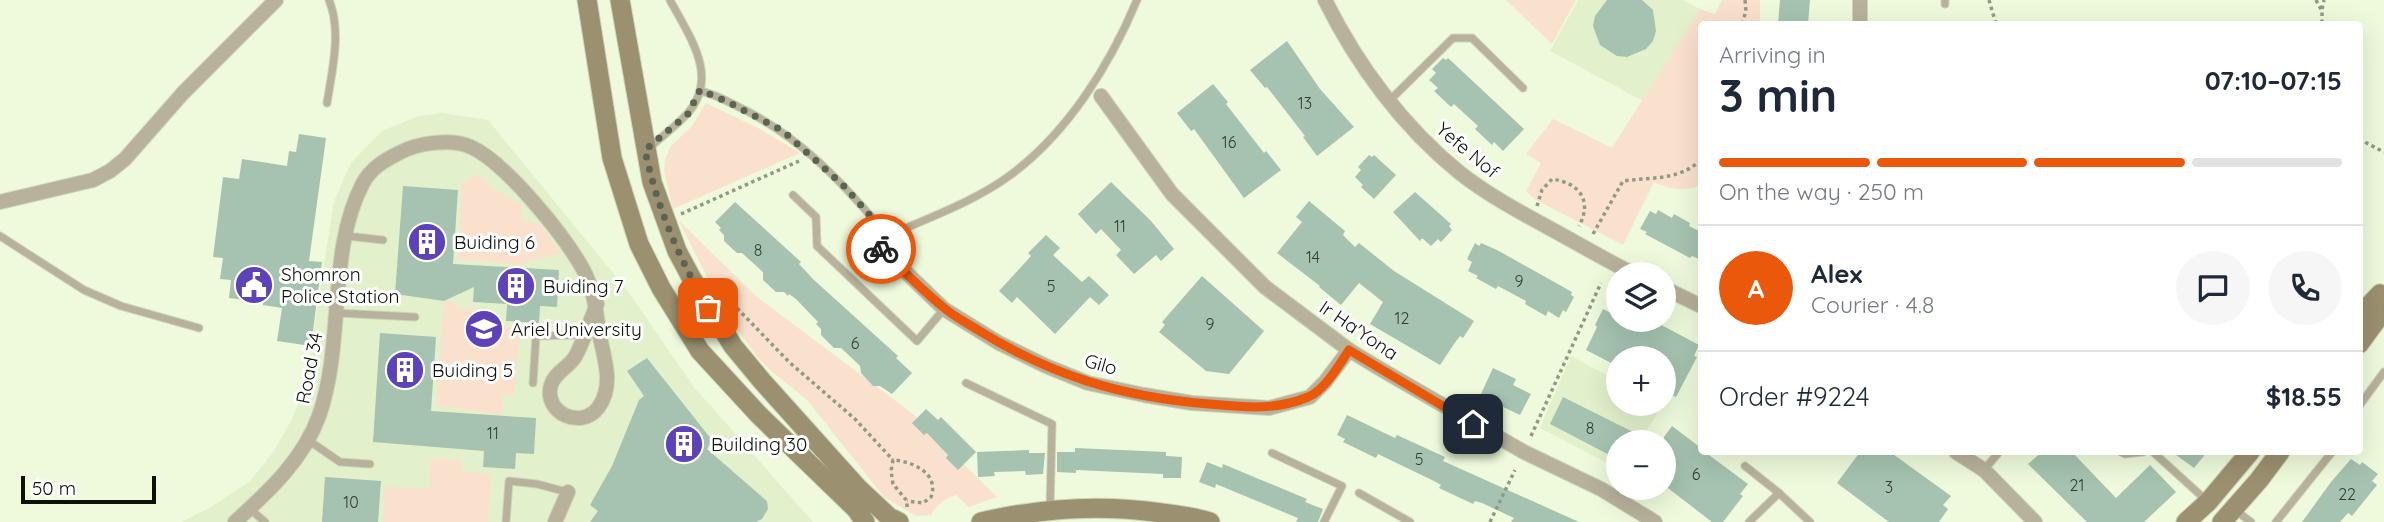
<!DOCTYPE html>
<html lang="en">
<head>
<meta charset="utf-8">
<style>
	body { margin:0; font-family:Quicksand,sans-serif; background:#f6f6f7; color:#1f2937; height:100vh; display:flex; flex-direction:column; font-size:26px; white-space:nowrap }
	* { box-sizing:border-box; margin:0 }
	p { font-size:23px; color:#747a83 }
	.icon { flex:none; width:38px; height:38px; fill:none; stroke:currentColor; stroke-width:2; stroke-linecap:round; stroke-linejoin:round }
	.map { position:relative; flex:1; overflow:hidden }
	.sheet { position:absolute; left:1698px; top:21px; width:665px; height:434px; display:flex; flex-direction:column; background:#fff; border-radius:7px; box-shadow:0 7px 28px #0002 }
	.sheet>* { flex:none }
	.controls { position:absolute; left:1606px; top:262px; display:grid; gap:14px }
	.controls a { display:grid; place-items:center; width:70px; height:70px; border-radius:50%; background:#fff; box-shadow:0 7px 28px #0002; font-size:35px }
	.scale { position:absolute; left:21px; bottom:18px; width:135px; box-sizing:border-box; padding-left:7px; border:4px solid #0d1107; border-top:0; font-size:19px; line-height:24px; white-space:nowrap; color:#0d1107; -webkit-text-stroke:5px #fff; paint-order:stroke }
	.pin { position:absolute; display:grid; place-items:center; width:60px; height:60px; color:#fff; margin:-30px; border-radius:14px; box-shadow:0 4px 10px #0006 }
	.courier { position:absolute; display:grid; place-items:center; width:70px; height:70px; margin:-35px; border:5px solid #ea580c; border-radius:50%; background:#fff; color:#222; box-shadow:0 2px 9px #0007 }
	.head em { font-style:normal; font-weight:800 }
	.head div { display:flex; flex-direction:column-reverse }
	.head { display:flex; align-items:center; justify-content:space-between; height:119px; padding:0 21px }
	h1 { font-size:46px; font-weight:800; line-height:52px }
	.bar { display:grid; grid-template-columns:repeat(4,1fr); gap:10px 7px; align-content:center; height:84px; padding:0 21px }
	.bar i { height:9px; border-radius:5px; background:#e0e1e3 }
	.bar .on { background:#ea580c }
	.bar p { grid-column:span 4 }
	.line { display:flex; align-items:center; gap:18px; padding:0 21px; border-top:2px solid #e0e1e3 }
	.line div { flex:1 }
	.round { display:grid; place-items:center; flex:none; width:74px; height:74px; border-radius:37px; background:#f6f6f7 }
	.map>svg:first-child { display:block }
	.built { fill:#e2f1cb }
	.green { fill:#fae1ce }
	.building { fill:#a5c3b0 }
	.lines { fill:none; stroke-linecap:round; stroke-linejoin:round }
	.lane-casing { stroke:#cad5b9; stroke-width:9 }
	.street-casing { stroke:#cad5b9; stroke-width:16 }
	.secondary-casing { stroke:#cad5b9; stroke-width:21 }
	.path { stroke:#919a84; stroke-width:3.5; stroke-dasharray:3.5 3.5; stroke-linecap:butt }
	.lane { stroke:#b8b19b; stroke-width:7 }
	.street { stroke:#b8b19b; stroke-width:14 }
	.secondary { stroke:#9b906f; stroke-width:19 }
	.done { stroke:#5c6351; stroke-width:7; stroke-dasharray:0 12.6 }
	.route { stroke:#ea580c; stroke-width:9 }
	.labels { text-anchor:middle; stroke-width:6; stroke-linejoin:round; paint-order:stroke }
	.number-label { font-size:16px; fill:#333e31 }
	.street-label { font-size:19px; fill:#0d1107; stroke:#fff }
	.poi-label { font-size:19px; fill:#0d1107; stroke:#fff; text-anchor:start }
</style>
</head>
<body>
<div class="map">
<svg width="2384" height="522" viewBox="0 0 2384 522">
	<rect width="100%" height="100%" fill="#eefadb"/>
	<g class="built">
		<path d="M1578,0H1683L1700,9L1643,101L1550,51Z"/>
		<path d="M442,113L488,120L627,290L694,387L813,522H181L211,507L250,481L272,454L291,421L302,394L309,361L334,201L351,163L382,131L418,116Z"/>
		<path d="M1571,356L1619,382V404L1662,405L1639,443H1619V469L1540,428Z"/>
	</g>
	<g class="green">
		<path d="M1506,0H1576L1552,44Z"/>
		<path d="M1722,0H1760V24H1701V185C1683,192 1672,190 1654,182L1623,245L1536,200L1526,191L1541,163L1526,154L1553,119L1612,148L1700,9L1715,14Z"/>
		<path d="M706,103L758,128L800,153L673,209L664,171L665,159L671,146L692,126Z"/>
		<path d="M476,174L485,178L493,188L521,204L522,219L541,225L561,253L523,264L458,260L461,184Z"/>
		<path d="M679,221L757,297L913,414L997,497L969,507L956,495C945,498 936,505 931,515L916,516L884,497L807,400L770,370L758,358L724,311Z"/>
		<path d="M444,301L456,302L458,308L487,310L486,325L520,328L514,396L502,395L503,415L436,405Z"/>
		<path d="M431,458L462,460V472L491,474L488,522H383L385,486L429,489Z"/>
	</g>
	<g class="building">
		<path d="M1607,0H1642L1653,10L1656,31L1653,41L1646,49L1627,57L1617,56L1600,45L1593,26L1595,16Z"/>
		<path d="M1780,0H1810L1808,24H1778Z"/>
		<path d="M1287,41L1320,89L1354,127L1317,156L1303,137L1305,136L1267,87L1265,88L1250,70Z"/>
		<path d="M1443,58L1446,60L1448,58L1524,129L1503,151L1494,142L1492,145L1475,129L1478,126L1454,104L1451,107L1434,91L1438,88L1429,80L1436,73L1432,69Z"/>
		<path d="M1213,84L1228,102L1226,104L1264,153L1266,151L1281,170L1244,198L1194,129L1191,131L1177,113Z"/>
		<path d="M299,134L326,138L309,261L322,262L311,346L277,341L282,308L263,305V302L229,298L231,280L220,279L223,258L213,257L223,177L239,179L242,159L287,166L289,151L296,152Z"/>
		<path d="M1369,155L1372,157L1374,155L1396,175L1374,199L1361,187L1363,185L1355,177L1361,170L1358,167Z"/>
		<path d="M1111,182L1151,221L1174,249L1161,261L1156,255L1134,274L1116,255L1121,250L1101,229L1096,234L1078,214Z"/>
		<path d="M403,186L458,190L453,264L559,270L557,307L540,306L539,323L506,321L507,304L473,302L474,287L444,301L395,294Z"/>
		<path d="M1415,192L1451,224L1449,226L1452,230L1441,242L1438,239L1431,246L1422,238L1420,241L1393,212Z"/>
		<path d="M1309,201L1345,231L1343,235L1355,247L1359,243L1394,271L1474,321L1463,338L1460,336L1454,344L1440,365L1370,324L1383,302L1359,283L1341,305L1319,287L1320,286L1277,253L1302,222L1296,217Z"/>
		<path d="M735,202L801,262L799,264L814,280L898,356L896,358L912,373L892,394L880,386H873L861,373L860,366L856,362L841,348H834L821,335V329L816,324L818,322L796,299L789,294L788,296L784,292H776L763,280V272L742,253H737L724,241V235L719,230L721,228L715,222Z"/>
		<path d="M1658,210L1672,218L1674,214L1690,223L1689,226L1701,232V260L1692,256L1690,258L1645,234L1647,232L1640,229L1650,211L1656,214Z"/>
		<path d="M1046,235L1060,248L1053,255L1082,282L1089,276L1109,295L1099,305L1090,297L1055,334L1017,297L1012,303L999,291L1031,256L1028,253Z"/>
		<path d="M1475,243L1479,246L1481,243L1497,250L1572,292L1571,295L1574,297L1566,312L1563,310L1559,318L1548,311L1546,316L1525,304L1526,301L1498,286L1496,289L1476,278L1478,276L1468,271L1472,262L1467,259Z"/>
		<path d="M1202,276L1264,331L1229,374L1206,371L1159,332L1165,325L1162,322Z"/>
		<path d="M1619,292V320H1652L1699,345L1694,356L1697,357L1676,397L1664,391V378L1669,369L1664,366V359H1619V367L1586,350L1597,327L1595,325L1603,309L1609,312Z"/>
		<path d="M380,333L436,337L431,411L536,418L534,454L516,453L515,469L483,467L484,451L373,442Z"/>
		<path d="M647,358L712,440L707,449L767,501L768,509L762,519L756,522H590L598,511L590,505L612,466L639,400L644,396L627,371Z"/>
		<path d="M1493,368L1516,379L1513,385L1531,394L1520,415L1480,396Z"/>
		<path d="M1563,397L1631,431L1625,443H1619V460L1550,424Z"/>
		<path d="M926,409L938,420L941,417L976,452L958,470L946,458L948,455L927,433L924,435L912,423Z"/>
		<path d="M1347,415L1395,438L1397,435L1445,457L1443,461L1579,522H1511L1514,518L1482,503L1475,501L1473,504L1439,488L1441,485L1434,481L1378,454L1376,458L1343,442L1345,439L1337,435Z"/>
		<path d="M1672,426L1701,448V452H1705L1748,484L1740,494L1743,496L1723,522H1712L1664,485V437Z"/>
		<path d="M1075,448L1166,452V456L1182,457L1181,478H1163V474L1076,470V473L1057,472V452H1075Z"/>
		<path d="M1029,450V453H1045L1043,474L1026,475L1025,471L994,472L995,476L978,477L977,452Z"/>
		<path d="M1860,452H1890L1951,496L1943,505L1948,509L1939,522H1889L1837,483Z"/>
		<path d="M2042,452H2072L2116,498L2150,465L2176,492L2144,522H2087L2028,464Z"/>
		<path d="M2172,452H2207L2194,468Z"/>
		<path d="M2351,459L2360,465L2362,462L2378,474L2372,481L2377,485L2352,516L2348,513L2340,522H2302L2331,482Z"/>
		<path d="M1207,462L1222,468L1223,464L1307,499L1305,502L1323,509L1318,522H1296L1298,518L1216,484L1215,488L1199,482Z"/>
		<path d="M325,477L381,481L378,522H322Z"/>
	</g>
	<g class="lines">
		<g class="lane-casing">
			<g id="lane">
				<path d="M1945,0V4"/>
				<path d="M700,91C716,94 730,103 745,110C799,138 835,175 875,221L864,232"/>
				<path d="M1389,101L1453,38H1472L1523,88"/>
				<path d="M327,103C332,71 342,31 329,0"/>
				<path d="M649,148C661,137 675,127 686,115C721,78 689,36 670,0"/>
				<path d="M793,195L816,217L817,246L917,341L944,309"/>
				<path d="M0,236L84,290L121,306L199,328"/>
				<path d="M347,236L383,240"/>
				<path d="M874,242C917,222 971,204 1009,176C1067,134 1110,65 1137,0"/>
				<path d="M337,313L415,317"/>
				<path d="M533,383L536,336L584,335"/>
				<path d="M966,383L1052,424L1050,509"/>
				<path d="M2359,406L2384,372"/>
				<path d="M308,440L340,462L370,464"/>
				<path d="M2121,452L2125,454L2143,452"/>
				<path d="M2153,452L2207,501"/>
				<path d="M1272,453L1342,486L1324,522"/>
				<path d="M1745,466L1779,493L1810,522"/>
				<path d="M1984,470L1999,452"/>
				<path d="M1359,493L1410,522"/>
				<path d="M250,509L265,522"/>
				<path d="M2235,510L2251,522"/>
				<path d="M506,522L509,481L537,484L567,492"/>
				<path d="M1749,522L1779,493"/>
				<path d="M2276,522L2332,452"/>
			</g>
		</g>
		<g class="street-casing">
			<g id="street">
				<path d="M1325,0C1357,65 1403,127 1460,173C1488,195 1520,212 1551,229C1579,244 1607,261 1636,275"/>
				<path d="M1860,24V0"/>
				<path d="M1101,96L1172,194L1265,287L1349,350L1382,370L1524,452L1601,489L1655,522"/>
				<path d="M0,202L93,180L110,171L125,159L183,93L276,0"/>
				<path d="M864,232L944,309L999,343L1046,366L1088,383L1144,395L1192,403L1269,408L1310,397L1325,382L1349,350"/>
				<path d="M1664,288L1701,306"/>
				<path d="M1956,452L1984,470L2035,522"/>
				<path d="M235,522C269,491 303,460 319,416C345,342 327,251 363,183C371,168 385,160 399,153C417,143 451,138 471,147C506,163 565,236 584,271C596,294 596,317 601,342C606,364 613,388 598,408C581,430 543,413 551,385C555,372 568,368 575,357C584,341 590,321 597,304"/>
				<path d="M555,522L568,492"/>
			</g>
		</g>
		<g class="secondary-casing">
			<g id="secondary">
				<path d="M587,0L612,158L639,244L661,288L700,351L759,415L856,509L865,522"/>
				<path d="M620,0L652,182L677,251L692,279L733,346L762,381L859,489L889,517L899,522"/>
				<path d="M2359,316L2380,294L2384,296"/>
				<path d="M2359,344L2384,310"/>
				<path d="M981,522C1041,508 1101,504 1162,513C1178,515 1195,517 1210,522"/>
				<path d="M2186,522L2208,502L2250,452"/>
				<path d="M2222,522L2259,480L2280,452"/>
			</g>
		</g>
		<g class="path">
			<path d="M1989,0L1996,24"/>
			<path d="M2316,0L2322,11V24"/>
			<path d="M2322,9L2324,0"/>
			<path d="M1742,24L1746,11L1745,0"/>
			<path d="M2359,139L2384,152"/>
			<path d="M1537,206L1542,190L1552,179C1579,183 1593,200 1579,226"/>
			<path d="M681,214L799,161"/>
			<path d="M1593,234L1623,181C1651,177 1678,181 1701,160"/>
			<path d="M731,306H735L789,362L855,419L893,460"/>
			<path d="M1531,436L1601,283"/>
			<path d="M907,507V501L893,484L891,471L893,460C911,461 940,473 931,497L923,503L907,501"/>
			<path d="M1490,522L1515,470"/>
		</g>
		<use href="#lane" class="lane"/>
		<use href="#street" class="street"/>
		<use href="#secondary" class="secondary"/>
	</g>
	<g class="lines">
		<path class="done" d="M708,308C679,258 657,208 645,150L688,114L700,90L728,102L783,131L843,185L875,221L864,232L881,249"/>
		<path class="route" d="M881,249C901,269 921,289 943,307C953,316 967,323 978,330C1052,376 1122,397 1209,404C1243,407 1275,411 1308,397C1325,390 1339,365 1349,350L1473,424"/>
	</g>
	<defs>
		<g id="building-disc" transform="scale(2.0125)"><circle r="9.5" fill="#5d42ba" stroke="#fff"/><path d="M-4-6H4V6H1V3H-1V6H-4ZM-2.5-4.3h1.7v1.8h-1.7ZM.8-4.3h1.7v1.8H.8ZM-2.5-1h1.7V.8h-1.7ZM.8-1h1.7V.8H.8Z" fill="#fff"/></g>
		<g id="civic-disc" transform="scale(2.0125)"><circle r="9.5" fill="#5d42ba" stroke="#fff"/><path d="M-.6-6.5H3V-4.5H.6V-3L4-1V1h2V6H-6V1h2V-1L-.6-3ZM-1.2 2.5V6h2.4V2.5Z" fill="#fff"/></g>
		<g id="university-disc" transform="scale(2.0125)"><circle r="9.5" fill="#5d42ba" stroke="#fff"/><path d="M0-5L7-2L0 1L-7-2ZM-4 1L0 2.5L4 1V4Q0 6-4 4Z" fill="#fff"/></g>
	</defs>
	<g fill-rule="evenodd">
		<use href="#building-disc" x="427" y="242"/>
		<use href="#civic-disc" x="254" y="285"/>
		<use href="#building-disc" x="516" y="286"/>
		<use href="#university-disc" x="484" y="329"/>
		<use href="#building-disc" x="405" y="370"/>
		<use href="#building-disc" x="684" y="444"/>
	</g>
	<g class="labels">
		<g class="number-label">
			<text x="1305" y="109">13</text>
			<text x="1229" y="148">16</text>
			<text x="1120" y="232">11</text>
			<text x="758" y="256">8</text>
			<text x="1313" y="263">14</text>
			<text x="1519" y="287">9</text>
			<text x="1051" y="292">5</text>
			<text x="1402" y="324">12</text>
			<text x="1210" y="330">9</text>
			<text x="855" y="349">6</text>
			<text x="1590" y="434">8</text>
			<text x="493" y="439">11</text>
			<text x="1419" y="465">5</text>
			<text x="1696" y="480">6</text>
			<text x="2077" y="491">21</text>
			<text x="1889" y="493">3</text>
			<text x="2347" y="500">22</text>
			<text x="351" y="508">10</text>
		</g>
		<g class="street-label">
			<text transform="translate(1468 150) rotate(40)" y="7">Yefe Nof</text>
			<text transform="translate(1359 330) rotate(34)" y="7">Ir Ha'Yona</text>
			<text transform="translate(1101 364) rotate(16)" y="7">Gilo</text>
			<text transform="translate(309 368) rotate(-79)" y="7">Road 34</text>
		</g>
		<g class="poi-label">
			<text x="454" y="249">Buiding 6</text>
			<text x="281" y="281">Shomron<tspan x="281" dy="22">Police Station</tspan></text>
			<text x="543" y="293">Buiding 7</text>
			<text x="511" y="336">Ariel University</text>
			<text x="432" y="377">Buiding 5</text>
			<text x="711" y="451">Building 30</text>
		</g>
	</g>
</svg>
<div class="controls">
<a><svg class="icon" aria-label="layers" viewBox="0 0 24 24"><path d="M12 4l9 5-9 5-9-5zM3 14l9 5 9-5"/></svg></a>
<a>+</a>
<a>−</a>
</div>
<div class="scale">50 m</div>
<div class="pin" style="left:708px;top:308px;background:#ea580c"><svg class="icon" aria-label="bag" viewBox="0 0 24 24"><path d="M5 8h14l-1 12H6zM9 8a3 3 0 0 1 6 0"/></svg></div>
<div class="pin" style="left:1473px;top:424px;background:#1f2937"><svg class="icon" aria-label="home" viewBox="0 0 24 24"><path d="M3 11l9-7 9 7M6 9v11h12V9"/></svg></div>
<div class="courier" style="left:881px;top:249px"><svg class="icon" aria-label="bike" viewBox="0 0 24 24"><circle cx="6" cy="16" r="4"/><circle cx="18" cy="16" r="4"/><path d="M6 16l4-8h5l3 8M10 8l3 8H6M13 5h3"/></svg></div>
<section class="sheet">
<div class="head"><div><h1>3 min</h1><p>Arriving in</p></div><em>07:10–07:15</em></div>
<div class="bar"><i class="on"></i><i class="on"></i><i class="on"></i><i></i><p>On the way · 250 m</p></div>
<div class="line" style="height:126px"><b class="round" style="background:#ea580c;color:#fff">A</b><div><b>Alex</b><p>Courier · 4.8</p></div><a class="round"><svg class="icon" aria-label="chat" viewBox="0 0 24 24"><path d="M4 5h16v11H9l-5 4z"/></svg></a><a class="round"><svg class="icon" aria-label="phone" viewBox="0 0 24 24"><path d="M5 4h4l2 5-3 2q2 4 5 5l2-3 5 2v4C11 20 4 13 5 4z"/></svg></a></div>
<div class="line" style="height:91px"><div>Order #9224</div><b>$18.55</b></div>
</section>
</div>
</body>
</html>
